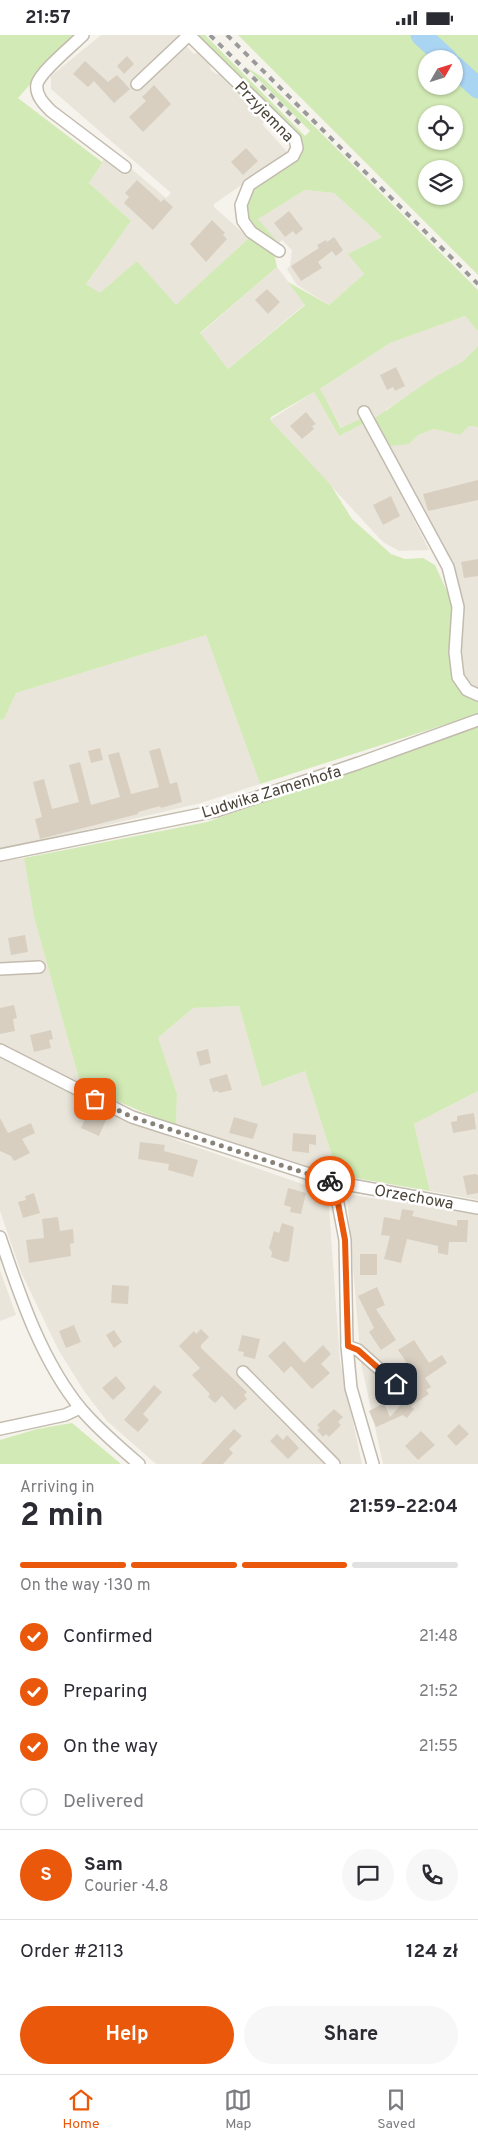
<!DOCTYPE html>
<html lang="en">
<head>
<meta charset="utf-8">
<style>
	body { margin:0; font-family:Overpass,sans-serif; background:#f7f7f7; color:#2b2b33; height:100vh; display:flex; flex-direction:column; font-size:19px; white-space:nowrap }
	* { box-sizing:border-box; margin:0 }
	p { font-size:16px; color:#7c7c81 }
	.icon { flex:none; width:28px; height:28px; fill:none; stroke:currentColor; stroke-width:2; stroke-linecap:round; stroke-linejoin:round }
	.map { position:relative; height:1429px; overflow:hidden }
	.sheet { display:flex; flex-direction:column; background:#fff; flex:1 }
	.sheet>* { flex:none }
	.needle { width:32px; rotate:51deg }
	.controls { position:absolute; left:418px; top:15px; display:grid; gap:10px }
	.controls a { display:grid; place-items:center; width:45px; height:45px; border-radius:50%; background:#fff; box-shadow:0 1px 4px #0004; font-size:25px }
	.pin { position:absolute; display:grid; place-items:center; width:42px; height:42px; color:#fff; margin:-21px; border-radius:10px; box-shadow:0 2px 8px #0006 }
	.courier { position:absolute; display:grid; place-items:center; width:50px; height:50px; margin:-25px; border:4px solid #ea580c; border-radius:50%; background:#fff; color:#222; box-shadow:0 1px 6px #0007 }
	.overview em { font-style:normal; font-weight:700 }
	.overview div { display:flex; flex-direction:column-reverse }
	.overview { display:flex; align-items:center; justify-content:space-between; height:85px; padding:0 20px }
	h1 { font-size:32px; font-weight:700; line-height:38px }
	.bar { display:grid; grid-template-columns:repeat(4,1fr); gap:8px 5px; align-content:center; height:60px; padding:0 20px }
	.bar i { height:6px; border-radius:4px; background:#e1e1e2 }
	.bar .current { background:#ea580c }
	.bar p { grid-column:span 4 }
	.line { display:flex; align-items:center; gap:12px; padding:0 20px; border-top:1px solid #e1e1e2 }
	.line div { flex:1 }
	.round { display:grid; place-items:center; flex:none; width:52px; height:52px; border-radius:26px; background:#f7f7f7 }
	ol { padding:0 20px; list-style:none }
	li { display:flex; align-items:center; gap:15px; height:55px }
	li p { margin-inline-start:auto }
	li .icon { padding:5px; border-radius:50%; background:#ea580c; color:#fff; stroke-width:4 }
	li:last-child { color:#7c7c81 }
	li i { width:28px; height:28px; border:2px solid #e1e1e2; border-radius:50% }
	.cta { display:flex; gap:10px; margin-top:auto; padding:10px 20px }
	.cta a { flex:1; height:58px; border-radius:30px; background:#ea580c; color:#fff; font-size:20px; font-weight:700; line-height:58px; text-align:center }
	.cta a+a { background:#f7f7f7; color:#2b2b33 }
	.status { display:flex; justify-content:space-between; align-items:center; height:35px; padding:0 25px; background:#fff; direction:ltr }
	.status svg { height:14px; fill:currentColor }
	.tabs { display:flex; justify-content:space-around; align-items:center; height:70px; border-top:1px solid #e1e1e2; background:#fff; font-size:14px; color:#7c7c81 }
	.tabs a { display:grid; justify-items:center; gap:2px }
	.tabs .current { color:#ea580c }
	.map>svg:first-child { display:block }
	.residential { fill:#eae5da }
	.green { fill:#d2eab5; fill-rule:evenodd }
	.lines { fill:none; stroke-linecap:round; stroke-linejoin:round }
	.river { stroke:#a9d4f2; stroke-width:21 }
	.building { fill:#d8cfc1 }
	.minor-casing { stroke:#c2bbae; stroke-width:14 }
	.minor { stroke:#fff; stroke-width:11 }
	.rail { stroke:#9a9a9a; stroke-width:4; stroke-dasharray:6 6; stroke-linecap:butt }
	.done { stroke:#878178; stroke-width:5; stroke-dasharray:0 9 }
	.route { stroke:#ea580c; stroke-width:6 }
	.labels { text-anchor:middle; stroke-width:5; stroke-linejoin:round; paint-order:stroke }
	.street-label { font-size:16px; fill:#4b4439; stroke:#fff }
</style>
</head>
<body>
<div class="status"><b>21:57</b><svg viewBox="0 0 49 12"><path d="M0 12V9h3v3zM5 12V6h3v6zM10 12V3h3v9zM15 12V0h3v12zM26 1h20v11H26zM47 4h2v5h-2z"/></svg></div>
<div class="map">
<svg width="478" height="1429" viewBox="0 0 478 1429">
	<rect width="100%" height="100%" fill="#f6f3ec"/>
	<g class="residential">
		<path d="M101,0H179V4L194,19L199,17L211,29L210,34L216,39H221L264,80L263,90L288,118L214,169V172L249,203L176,271L137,226L100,259L86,249L131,186L89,148L106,122L127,130L166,163L171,158L51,54V41Z"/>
		<path d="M305,155L334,158L382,202L349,219L364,239L329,270L297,250L287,234L290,231L292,215L282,205L278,208L258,184Z"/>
		<path d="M277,232L305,269L228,334L200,299Z"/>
		<path d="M465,281L478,296V311L462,327L385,375L409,409L418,400L434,394L460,400L469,391L478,392V658L460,642L449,530L370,384L375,383L373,378L342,393L319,355L390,308Z"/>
		<path d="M314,357L339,401L365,388L429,515L399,516L383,507L270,385Z"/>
		<path d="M206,600L260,749L201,768L0,815V685L4,684L16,658Z"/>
		<path d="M24,823L34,882L81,1051L50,1033L0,1010V826Z"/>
		<path d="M239,971L262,1052L305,1036L338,1140L176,1091L177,1059L157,1004L193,973Z"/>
		<path d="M0,1022L40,1043L179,1106L328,1158L340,1326L362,1429H156L107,1386L84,1356L58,1314L21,1237L0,1176Z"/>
		<path d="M478,1056V1165L430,1156L414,1089Z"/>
		<path d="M347,1159L478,1180V1429H383L361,1328Z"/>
		<path d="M0,1235L16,1280L0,1286Z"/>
	</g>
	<g class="green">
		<path d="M0,0H74L18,63L102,127L106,122L89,148L131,186L86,249L100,258L137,226L176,270L249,203L274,218L277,232L200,298L228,334L305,270L288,247L329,270L364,239L348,219L382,202L334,158L305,155L258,184L276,205L256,197L247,183L245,176L250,155L300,111L198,2L200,0H205L305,101L310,96L246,32L262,42L318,95L478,255V296L465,281L390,308L320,354L341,393L362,383L365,388L339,401L314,357L271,382L270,385L330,449L352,484L391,519L405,524L423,523L435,530L455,574L452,641L465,661H478V682L458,690L456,686L260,749L206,600L16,658L4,684L0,685Z"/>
		<path d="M238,0H417L442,24H426V51H454V35L478,58V240ZM426,79H454V106H426ZM426,134H454V161H426Z"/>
		<path d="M426,0H478V49Z"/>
		<path d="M478,311V392L469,391L460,400L434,394L418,400L409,409L390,411L375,383L436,341L462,327Z"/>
		<path d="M478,692V1056L414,1089L430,1156L338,1140L305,1036L262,1052L239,971L193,973L158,1003L177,1059L176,1091L81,1051L34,882L24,823L207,787Z"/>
		<path d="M72,1388L121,1429H0V1405L37,1394Z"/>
	</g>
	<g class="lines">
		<g class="river">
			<path d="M421,0L447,24"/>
			<path d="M454,31L478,53"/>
		</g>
	</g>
	<g class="building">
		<path d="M127,21L134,29L124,39L117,31Z"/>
		<path d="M85,26L108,47L117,40L130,54L114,68L94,46L88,52L73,39Z"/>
		<path d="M154,50L171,69L143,97L129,82L146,66L142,62Z"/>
		<path d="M246,113L258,126L243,140L231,127Z"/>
		<path d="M137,145L161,167L164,164L173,172L153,195L124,168L129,162L125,158Z"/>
		<path d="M289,176L303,194L296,200L293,196L285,202L274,188Z"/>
		<path d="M212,185L225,198L223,200L227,204L206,227L190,209Z"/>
		<path d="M334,202L343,215L336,221L332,216L318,227L322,233L301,246L291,231L319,213L317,210L326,205L327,207Z"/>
		<path d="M267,254L280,267L268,279L255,265Z"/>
		<path d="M396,332L405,351L395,356L393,352L387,355L380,340Z"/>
		<path d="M306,377L316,389L312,391L314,394L302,404L290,391Z"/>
		<path d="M478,445V465L428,476L423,459Z"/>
		<path d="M391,461L400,481L383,490L373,470Z"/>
		<path d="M478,524V541L464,543L461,527Z"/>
		<path d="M100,713L103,725L91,728L88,716Z"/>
		<path d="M160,713L170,749L177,747L182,767L161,773L160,771L138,777V779L40,804L35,784L42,782L33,747L44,744L52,774L79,767L69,730L80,727L91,770L98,768L120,762L108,720L119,717L131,759L159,752L149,716Z"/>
		<path d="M25,900L28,917L11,920L8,903Z"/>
		<path d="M14,970L17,983L13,984L15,996L0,999V973Z"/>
		<path d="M51,995L53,1004L49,1005L51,1013L34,1017L30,1000Z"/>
		<path d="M208,1014L211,1028L200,1031L196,1017Z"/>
		<path d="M227,1039L232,1055L219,1058L218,1056L213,1057L209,1044Z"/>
		<path d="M88,1078L106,1085L99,1101L81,1093Z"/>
		<path d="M474,1078L476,1094L453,1098L451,1087L457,1086V1081Z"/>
		<path d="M234,1082L258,1089L253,1104L229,1098Z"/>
		<path d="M0,1083L8,1098L31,1088L35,1098L22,1104L30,1118L14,1126L11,1121L0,1116Z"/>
		<path d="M293,1098L316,1100V1110L309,1109V1118L292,1116Z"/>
		<path d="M140,1107L165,1110L164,1116L198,1125L193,1142L168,1135L169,1129L138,1124Z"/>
		<path d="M475,1139L478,1140V1158L467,1160L463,1141Z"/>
		<path d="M288,1153L306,1158L301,1179L290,1177L291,1172L284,1170Z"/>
		<path d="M34,1158L40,1178L23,1183L18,1167L26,1165L25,1161Z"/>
		<path d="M402,1174L414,1176L412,1181L457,1191V1185H468L467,1207H449L448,1220L438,1218V1211L407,1204L401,1228L384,1224L390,1201L381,1200L384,1182L400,1185Z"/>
		<path d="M58,1182L60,1196L73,1194L74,1208L70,1209L71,1221L29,1228L26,1205L44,1203L42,1184Z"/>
		<path d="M282,1188L294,1192L289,1226L285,1227L271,1222L272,1217L269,1213L274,1196L279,1198Z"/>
		<rect x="360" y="1219" width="17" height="21"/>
		<path d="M112,1250L129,1251L128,1269L111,1268Z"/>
		<path d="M377,1252L385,1270L376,1274L396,1305L381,1315L369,1297L374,1293L358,1261Z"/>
		<path d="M74,1290L81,1307L66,1313L59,1296Z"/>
		<path d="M201,1294L209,1302L201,1310V1313L247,1357L244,1360L247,1364L235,1375L222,1361L215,1368L208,1362L210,1359L192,1340L200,1333L179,1311L194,1296L196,1299Z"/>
		<path d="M114,1295L122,1307L114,1313L106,1300Z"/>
		<path d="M242,1300L260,1304L255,1324L243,1321L244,1317L238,1316Z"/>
		<path d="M414,1305L429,1328L442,1320L447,1328L425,1343L431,1352L426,1355L429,1359L411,1371L414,1374L407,1383L403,1380L376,1392L369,1376L384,1368L390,1382L412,1357L406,1347L415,1340L398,1315Z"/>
		<path d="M284,1306L304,1328L323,1310L331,1319L321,1329L330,1338L312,1354L291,1331L284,1338L268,1321Z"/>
		<path d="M116,1341L126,1353L113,1365L102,1353Z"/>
		<path d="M154,1350L162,1357L143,1379L149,1385L138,1397L124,1385Z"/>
		<path d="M334,1374L343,1382L338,1387L341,1390L329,1402L326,1399L323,1402L317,1395L320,1393L317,1390Z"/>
		<path d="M459,1389L469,1399L456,1411L447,1401Z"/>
		<path d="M234,1394L242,1401L229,1414L233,1418L223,1429H201Z"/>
		<path d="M421,1396L435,1410L418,1425L405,1411Z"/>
		<path d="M277,1399L283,1405L287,1400L299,1413L288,1424L270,1406Z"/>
	</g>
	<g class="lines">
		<g class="minor-casing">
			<g id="minor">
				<path d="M83,0C73,10 40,37 37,49C35,60 44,69 51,76L125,132"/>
				<path d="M189,0L295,104L297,113L293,121L249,150L241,170L243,186L251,197L279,216"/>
				<path d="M137,49L189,0"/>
				<path d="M364,377L448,532L458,572L455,617L458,642L467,655L478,660"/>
				<path d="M0,820L216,776L359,728L478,685"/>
				<path d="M0,934L39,932"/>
				<path d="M0,1015L132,1082L334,1147L478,1173"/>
				<path d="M334,1147L345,1205L347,1311L351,1353L373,1429"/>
				<path d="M0,1202C20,1261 41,1325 81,1374C98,1394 119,1412 139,1429"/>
				<path d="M347,1311L358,1315L396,1349"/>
				<path d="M243,1337L334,1429"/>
				<path d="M0,1394L65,1380L80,1373"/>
			</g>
		</g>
		<use href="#minor" class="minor"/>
		<g class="rail">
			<path d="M210,0L303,92"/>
			<path d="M227,0L478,249"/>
		</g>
	</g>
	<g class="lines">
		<path class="done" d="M95,1064L132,1082L330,1146"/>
		<path class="route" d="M330,1146L334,1147L345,1205L348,1311L358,1315L396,1349"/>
	</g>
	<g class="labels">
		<g class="street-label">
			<text transform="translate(265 76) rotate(46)" y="6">Przyjemna</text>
			<text transform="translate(271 756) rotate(-17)" y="6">Ludwika Zamenhofa</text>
			<text transform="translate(414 1161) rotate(10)" y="6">Orzechowa</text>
		</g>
	</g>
</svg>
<div class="controls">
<a><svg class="needle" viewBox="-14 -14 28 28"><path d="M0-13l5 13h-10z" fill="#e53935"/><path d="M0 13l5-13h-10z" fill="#7c7c81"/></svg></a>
<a><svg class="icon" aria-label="locate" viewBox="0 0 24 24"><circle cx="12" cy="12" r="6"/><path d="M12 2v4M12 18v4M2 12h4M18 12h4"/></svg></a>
<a><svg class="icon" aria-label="layers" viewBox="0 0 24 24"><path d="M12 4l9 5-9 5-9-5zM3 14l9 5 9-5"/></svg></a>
</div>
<div class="pin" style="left:95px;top:1064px;background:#ea580c"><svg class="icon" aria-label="bag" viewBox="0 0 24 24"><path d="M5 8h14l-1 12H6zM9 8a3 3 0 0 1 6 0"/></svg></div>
<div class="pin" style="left:396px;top:1349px;background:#1f2937"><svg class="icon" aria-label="home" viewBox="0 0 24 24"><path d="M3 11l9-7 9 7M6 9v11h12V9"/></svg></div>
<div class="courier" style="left:330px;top:1146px"><svg class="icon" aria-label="bike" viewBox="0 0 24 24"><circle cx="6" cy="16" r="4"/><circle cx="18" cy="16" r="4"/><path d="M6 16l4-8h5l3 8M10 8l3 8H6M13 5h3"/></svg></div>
</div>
<section class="sheet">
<div class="overview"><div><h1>2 min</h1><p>Arriving in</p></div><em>21:59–22:04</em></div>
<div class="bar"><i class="current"></i><i class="current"></i><i class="current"></i><i></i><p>On the way · 130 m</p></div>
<ol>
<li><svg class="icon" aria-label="check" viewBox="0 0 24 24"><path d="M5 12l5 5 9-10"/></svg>Confirmed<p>21:48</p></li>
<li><svg class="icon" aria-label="check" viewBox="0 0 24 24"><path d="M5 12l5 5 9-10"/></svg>Preparing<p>21:52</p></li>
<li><svg class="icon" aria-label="check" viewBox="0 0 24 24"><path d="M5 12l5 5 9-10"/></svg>On the way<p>21:55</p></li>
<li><i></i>Delivered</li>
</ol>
<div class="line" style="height:90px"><b class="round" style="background:#ea580c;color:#fff">S</b><div><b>Sam</b><p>Courier · 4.8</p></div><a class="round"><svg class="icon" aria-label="chat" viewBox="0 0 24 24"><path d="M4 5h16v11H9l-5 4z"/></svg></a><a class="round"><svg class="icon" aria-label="phone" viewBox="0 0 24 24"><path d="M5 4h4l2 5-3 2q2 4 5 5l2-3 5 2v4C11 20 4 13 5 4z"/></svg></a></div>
<div class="line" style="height:65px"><div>Order #2113</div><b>124 zł</b></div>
<div class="cta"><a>Help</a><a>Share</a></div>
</section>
<nav class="tabs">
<a class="current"><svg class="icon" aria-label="home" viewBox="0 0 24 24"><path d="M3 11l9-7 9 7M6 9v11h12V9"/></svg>Home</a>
<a><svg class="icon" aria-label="map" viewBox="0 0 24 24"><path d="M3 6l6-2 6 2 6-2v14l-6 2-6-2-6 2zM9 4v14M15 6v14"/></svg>Map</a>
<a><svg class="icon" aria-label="saved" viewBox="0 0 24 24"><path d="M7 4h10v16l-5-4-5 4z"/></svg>Saved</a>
</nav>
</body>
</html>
